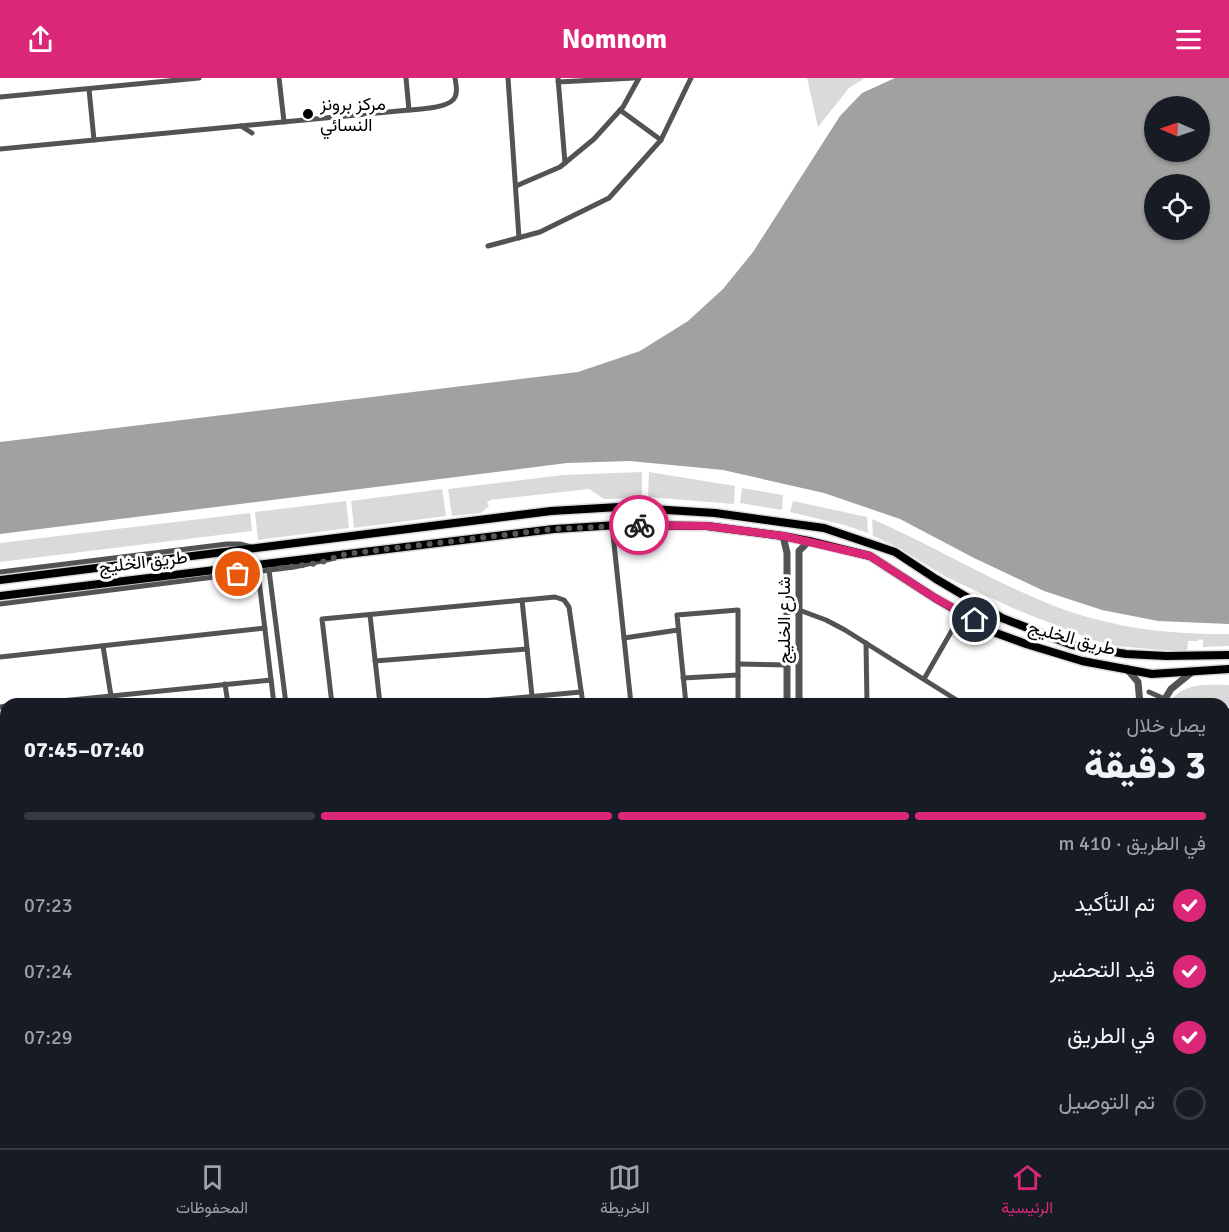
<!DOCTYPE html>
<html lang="ar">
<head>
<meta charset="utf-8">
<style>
	body { margin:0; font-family:Signika,Vazirmatn,sans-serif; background:#242831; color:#f1f3f6; direction:rtl; height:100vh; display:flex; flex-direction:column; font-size:22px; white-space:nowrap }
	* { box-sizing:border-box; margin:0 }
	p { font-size:20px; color:#9ea1a6 }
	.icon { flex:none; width:33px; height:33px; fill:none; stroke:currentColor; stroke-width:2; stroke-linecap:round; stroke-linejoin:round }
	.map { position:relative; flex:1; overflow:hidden; direction:ltr }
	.details { position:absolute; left:0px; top:620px; width:1230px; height:452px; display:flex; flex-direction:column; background:#171b24; border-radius:18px 18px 0 0; box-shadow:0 2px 4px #0004; direction:rtl }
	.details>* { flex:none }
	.needle { width:39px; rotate:272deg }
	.tools { position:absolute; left:1144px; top:18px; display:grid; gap:12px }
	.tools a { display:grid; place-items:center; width:66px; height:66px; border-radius:50%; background:#171b24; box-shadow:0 2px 4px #0004; font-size:30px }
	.pin { position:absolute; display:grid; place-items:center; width:51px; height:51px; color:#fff; margin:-26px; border:3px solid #fff; border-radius:50%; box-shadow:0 2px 6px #0007 }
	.courier { position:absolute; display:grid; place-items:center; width:60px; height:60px; margin:-30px; border:4px solid #db2777; border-radius:50%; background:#fff; color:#222; box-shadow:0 2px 8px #0007 }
	.headline em { font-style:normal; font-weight:800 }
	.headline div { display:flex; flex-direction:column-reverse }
	.headline { display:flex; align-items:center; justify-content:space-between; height:102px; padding:0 24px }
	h1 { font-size:39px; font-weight:800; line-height:45px }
	.bar { display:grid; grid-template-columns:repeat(4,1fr); gap:9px 6px; align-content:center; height:72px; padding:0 24px }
	.bar i { height:8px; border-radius:4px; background:#363941 }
	.bar .on { background:#db2777 }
	.bar p { grid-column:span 4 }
	ol { padding:0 24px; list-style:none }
	li { display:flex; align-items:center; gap:18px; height:66px }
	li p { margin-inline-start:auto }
	li .icon { padding:6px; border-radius:50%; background:#db2777; color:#fff; stroke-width:4 }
	li:last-child { color:#9ea1a6 }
	li i { width:33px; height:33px; border:3px solid #363941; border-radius:50% }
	header { display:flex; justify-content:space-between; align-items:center; height:78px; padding:0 24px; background:#db2777; color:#fff; font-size:27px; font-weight:800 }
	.dock { display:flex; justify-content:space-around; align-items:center; height:84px; border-top:2px solid #363941; background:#171b24; font-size:16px; color:#9ea1a6 }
	.dock a { display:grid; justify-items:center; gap:3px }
	.dock .on { color:#db2777 }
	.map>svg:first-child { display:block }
	.green { fill:#dadada }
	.water { fill:#a1a1a1; fill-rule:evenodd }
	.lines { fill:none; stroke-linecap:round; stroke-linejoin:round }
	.primary-casing { stroke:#dbdbdb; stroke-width:11 }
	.minor { stroke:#535353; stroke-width:5 }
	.tertiary { stroke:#535353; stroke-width:7 }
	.primary { stroke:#000; stroke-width:8 }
	.done { stroke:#595959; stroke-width:6; stroke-dasharray:0 10.8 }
	.route { stroke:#db2777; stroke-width:8 }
	.poi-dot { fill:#000; stroke:#fff; stroke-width:2 }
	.labels { text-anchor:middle; stroke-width:6; stroke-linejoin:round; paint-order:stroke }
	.poi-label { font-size:18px; fill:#000; stroke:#fff; text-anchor:start }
	.street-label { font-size:18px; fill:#000; stroke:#fff }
</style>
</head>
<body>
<header><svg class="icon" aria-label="menu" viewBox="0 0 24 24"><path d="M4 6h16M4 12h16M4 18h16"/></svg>Nomnom<svg class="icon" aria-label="share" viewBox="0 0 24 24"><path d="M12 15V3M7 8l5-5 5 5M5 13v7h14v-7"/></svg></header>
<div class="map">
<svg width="1229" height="1070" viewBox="0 0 1229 1070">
	<rect width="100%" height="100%" fill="#fff"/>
	<g class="green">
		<path d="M807,0H865L849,10L818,49Z"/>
		<path d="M642,394V420L604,421L589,411L490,422L487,425L489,428L481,435L452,438L448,411L563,397Z"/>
		<path d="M649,394L735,408L734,426L648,419Z"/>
		<path d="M742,410L783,417L782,432L740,425Z"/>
		<path d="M442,411L446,438L354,450L351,423Z"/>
		<path d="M346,423L349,450L258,462L255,434Z"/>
		<path d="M793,423L867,439L868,455L844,447L790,434Z"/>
		<path d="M250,435L252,453L0,484V465Z"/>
		<path d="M872,441C939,470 1002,510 1071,534C1121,551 1177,557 1229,556V568L1203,569V562L1199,561L1198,563H1188L1187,574L1116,568L1093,562L1015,531L946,499L899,470L873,458Z"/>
		<path d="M1229,607V628L1224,629V626L1169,625C1183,604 1206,607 1229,607Z"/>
	</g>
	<path class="water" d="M895,0H1229V546L1158,543L1102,532L1044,513L974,480L900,441L824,415L723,392L630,383L567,385L0,456V364L578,294L640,273L688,243L723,211L753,174L840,38L862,15ZM1155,28H1200V74H1155ZM1155,106H1200V152H1155Z"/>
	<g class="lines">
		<g class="primary-casing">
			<g id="primary">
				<path d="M0,502L551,433L619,429L715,435L824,450L895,474L936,501L1002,540L1072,567L1126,576L1166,578L1229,577"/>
				<path d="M0,518L554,451L618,447L707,448L783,458L809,463L870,478L935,520L996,555L1026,566L1082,583L1152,596L1229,591"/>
			</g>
		</g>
		<g class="minor">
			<path d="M279,0L284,44"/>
			<path d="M406,0L409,32"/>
			<path d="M508,0L519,160"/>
			<path d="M558,0L565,85"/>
			<path d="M558,4L634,0"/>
			<path d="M89,11L94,62"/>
			<path d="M0,19L199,0"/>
			<path d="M620,32L661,62"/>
			<path d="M241,48L252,55"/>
			<path d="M0,71L409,32C420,31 451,30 455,19C458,14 456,6 455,0"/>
			<path d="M516,108L560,89L594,61L623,29L639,0"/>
			<path d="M488,168L540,154L609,120L661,62L691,0"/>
			<path d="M612,447L631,626"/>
			<path d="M269,492L286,626"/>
			<path d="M0,494L227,466H240L251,469"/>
			<path d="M258,494L274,626"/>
			<path d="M522,522L532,618"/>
			<path d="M0,526L294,489L331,481"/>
			<path d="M799,532L826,542L845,552L963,626"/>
			<path d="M370,537L380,626"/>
			<path d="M624,560L678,552"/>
			<path d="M866,565L867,626"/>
			<path d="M103,568L111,618"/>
			<path d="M0,579L265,550"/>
			<path d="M375,583L527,571"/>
			<path d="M738,586L787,587"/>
			<path d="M683,600L738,597"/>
			<path d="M924,601L962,535"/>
			<path d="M225,606L228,626"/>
			<path d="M1149,614L1165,621"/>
			<path d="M31,626L271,602"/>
			<path d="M332,626L322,541L555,519L564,522L569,529L583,626"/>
			<path d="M449,626L581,614"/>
			<path d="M686,626L677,537L738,532V626"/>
			<path d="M0,629L6,628"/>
			<path d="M0,666L6,709"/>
			<path d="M1224,691L1229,690"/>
			<path d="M1224,716L1229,733"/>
			<path d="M1224,739L1229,737"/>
			<path d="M1224,845L1229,844"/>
			<path d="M0,889L6,888"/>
			<path d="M0,937L6,936"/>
			<path d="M1224,968L1229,967"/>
			<path d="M0,1033L6,1062"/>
			<path d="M63,1065L64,1070"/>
			<path d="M236,1065L237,1070"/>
			<path d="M283,1065L284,1070"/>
			<path d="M331,1065V1070"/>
			<path d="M342,1065L343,1070"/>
			<path d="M460,1065L461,1070"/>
			<path d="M511,1065L512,1070"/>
			<path d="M899,1065V1070"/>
			<path d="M1059,1065L1060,1070"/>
			<path d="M1107,1065V1070"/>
			<path d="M1117,1065L1118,1070"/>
			<path d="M1160,1065V1070"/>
			<path d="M1169,1065L1170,1070"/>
			<path d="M1218,1065L1219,1070"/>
			<path d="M347,1070L392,1065"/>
			<path d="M975,1070L1014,1065"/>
		</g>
		<g class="tertiary">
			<path d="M783,458L787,475V626"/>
			<path d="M1127,591L1138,604L1140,626"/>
			<path d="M799,626V473L809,463"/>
			<path d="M1162,626L1171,611L1192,594"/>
			<path d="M1224,635L1229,634"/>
			<path d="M787,1065V1070"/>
			<path d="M799,1070V1065"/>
		</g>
		<use href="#primary" class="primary"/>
	</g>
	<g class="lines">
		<path class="done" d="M238,496L319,485L346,476L554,451L639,447"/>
		<path class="route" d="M639,447L707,448L783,458L870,478L935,520L975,542"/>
	</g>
	<circle class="poi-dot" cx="308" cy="36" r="6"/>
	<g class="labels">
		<g class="poi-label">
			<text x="320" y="32">مركز برونز<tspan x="320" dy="21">النسائي</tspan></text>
		</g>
		<g class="street-label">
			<text transform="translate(143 484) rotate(-7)" y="6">طريق الخليج</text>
			<text transform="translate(784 542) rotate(-90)" y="6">شارع الخليج</text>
			<text transform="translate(1072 560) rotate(15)" y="6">طريق الخليج</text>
		</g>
	</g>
</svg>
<div class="tools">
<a><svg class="needle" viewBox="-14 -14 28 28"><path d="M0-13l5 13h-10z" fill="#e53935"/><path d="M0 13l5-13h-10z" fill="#9ea1a6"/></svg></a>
<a><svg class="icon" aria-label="locate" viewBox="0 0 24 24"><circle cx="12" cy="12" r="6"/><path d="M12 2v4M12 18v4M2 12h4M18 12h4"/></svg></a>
</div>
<div class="pin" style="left:238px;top:496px;background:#ea580c"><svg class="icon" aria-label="bag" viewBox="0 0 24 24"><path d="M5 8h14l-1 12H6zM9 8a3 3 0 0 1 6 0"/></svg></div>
<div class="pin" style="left:975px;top:542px;background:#1f2937"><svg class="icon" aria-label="home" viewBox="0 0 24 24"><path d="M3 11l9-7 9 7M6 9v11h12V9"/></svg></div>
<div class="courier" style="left:639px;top:447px"><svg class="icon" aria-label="bike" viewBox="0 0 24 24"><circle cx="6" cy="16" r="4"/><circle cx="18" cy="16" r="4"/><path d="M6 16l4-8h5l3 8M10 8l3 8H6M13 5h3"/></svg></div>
<section class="details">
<div class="headline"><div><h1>3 دقيقة</h1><p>يصل خلال</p></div><em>07:40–07:45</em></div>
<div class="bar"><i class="on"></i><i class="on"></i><i class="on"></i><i></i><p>في الطريق · 410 m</p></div>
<ol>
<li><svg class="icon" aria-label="check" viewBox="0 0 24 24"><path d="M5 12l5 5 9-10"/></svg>تم التأكيد<p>07:23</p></li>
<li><svg class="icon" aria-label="check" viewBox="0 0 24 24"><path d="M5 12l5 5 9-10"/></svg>قيد التحضير<p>07:24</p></li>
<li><svg class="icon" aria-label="check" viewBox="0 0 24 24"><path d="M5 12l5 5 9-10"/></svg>في الطريق<p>07:29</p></li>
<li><i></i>تم التوصيل</li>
</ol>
</section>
</div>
<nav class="dock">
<a class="on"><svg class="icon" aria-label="home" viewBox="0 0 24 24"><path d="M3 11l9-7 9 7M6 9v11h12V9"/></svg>الرئيسية</a>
<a><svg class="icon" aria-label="map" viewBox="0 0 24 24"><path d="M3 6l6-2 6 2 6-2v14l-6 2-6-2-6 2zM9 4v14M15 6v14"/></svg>الخريطة</a>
<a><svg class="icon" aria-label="saved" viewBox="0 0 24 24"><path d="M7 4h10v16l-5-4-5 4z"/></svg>المحفوظات</a>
</nav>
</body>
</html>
